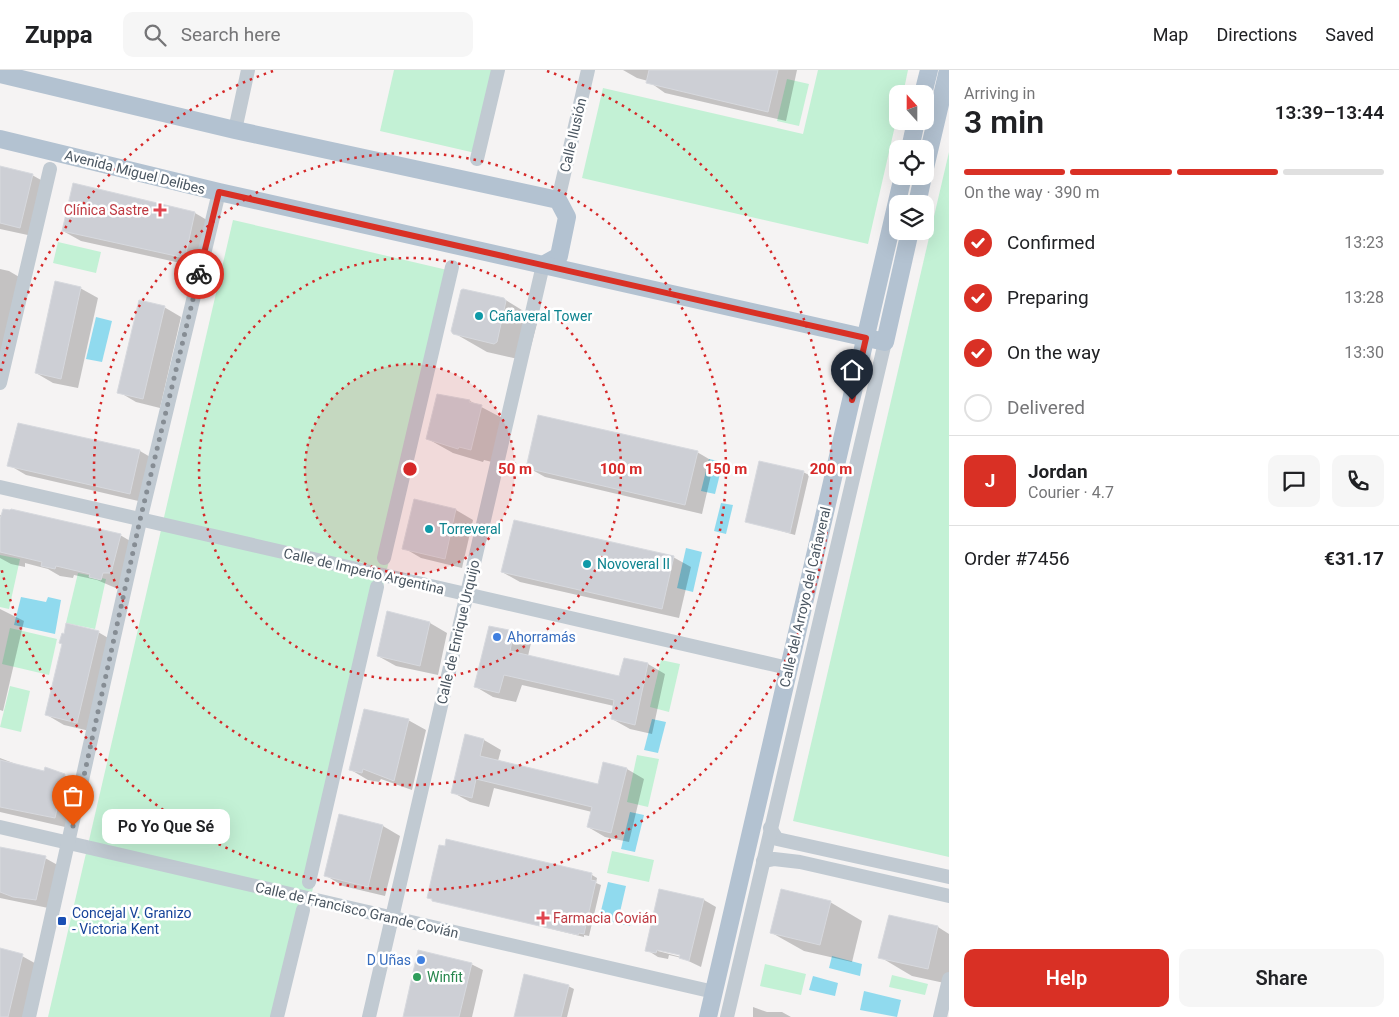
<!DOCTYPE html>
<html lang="en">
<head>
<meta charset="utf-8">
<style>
	body { margin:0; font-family:Roboto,sans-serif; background:#f6f6f6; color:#202124; height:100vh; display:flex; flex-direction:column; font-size:19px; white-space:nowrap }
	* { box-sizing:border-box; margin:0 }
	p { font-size:16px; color:#757577 }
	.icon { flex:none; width:28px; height:28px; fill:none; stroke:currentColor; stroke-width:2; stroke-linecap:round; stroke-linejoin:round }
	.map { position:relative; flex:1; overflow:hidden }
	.sheet { display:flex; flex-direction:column; background:#fff; width:450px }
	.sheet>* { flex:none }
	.needle { width:32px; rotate:339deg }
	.fabs { position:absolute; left:889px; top:15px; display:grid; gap:10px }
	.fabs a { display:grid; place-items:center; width:45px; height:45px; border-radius:10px; background:#fff; box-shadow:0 5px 20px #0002; font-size:25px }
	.pin { position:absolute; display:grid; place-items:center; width:42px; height:42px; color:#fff; margin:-51px -21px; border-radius:50% 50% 50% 0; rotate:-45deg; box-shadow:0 0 5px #0007 }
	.pin .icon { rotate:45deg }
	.courier { position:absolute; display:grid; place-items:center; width:50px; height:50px; margin:-25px; border:4px solid #d93025; border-radius:50%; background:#fff; color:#222; box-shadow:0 1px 6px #0007 }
	.bubble { position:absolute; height:35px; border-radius:10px; background:#fff; box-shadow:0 5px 20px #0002; font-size:16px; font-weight:600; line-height:35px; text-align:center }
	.headline em { font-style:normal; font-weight:600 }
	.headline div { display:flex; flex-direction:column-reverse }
	.headline { display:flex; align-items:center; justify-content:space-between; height:85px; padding:0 15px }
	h1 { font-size:32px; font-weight:600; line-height:38px }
	.bar { display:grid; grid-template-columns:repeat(4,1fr); gap:8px 5px; align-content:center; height:60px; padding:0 15px }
	.bar i { height:6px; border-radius:4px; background:#e0e0e0 }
	.bar .selected { background:#d93025 }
	.bar p { grid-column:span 4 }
	.line { display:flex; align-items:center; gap:12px; padding:0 15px; border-top:1px solid #e0e0e0 }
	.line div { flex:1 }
	.round { display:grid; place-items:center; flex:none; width:52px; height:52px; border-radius:10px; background:#f6f6f6 }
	ol { padding:0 15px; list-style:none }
	li { display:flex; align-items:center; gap:15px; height:55px }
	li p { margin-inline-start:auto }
	li .icon { padding:5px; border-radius:50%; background:#d93025; color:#fff; stroke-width:4 }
	li:last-child { color:#757577 }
	li i { width:28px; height:28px; border:2px solid #e0e0e0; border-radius:50% }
	.primary-button { display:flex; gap:10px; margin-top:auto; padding:10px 15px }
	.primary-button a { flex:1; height:58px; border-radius:10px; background:#d93025; color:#fff; font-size:20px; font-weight:600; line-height:58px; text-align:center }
	.primary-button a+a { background:#f6f6f6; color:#202124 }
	header { display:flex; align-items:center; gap:30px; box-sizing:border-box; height:70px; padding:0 25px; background:#fff; border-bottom:1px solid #e0e0e0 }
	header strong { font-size:24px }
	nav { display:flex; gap:28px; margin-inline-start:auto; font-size:18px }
	.search { width:350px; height:45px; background:#f6f6f6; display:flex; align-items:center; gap:12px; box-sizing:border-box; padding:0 18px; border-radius:10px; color:#757577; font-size:19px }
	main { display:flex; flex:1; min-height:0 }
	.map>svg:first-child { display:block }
	.green { fill:#c3f1d5 }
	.water { fill:#90daee }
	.shadow { fill:#0003; fill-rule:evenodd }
	.building { fill:#cdcfd5; stroke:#d7d9de }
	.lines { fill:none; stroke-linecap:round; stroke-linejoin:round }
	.minor { stroke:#c1cad2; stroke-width:14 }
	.major { stroke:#b3c2d1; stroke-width:18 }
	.done { stroke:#868d94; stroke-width:5; stroke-dasharray:0 9 }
	.route { stroke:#d93025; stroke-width:6 }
	.ring { fill:none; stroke:#d62828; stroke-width:2.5; stroke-dasharray:2.5 5 }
	.health-dot { fill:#e0444e; stroke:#fff; stroke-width:2 }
	.culture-dot { fill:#0f9aa8; stroke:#fff; stroke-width:2 }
	.shop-dot { fill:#3f7fe0; stroke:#fff; stroke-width:2 }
	.transit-dot { fill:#1a4fb4; stroke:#fff; stroke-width:2 }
	.leisure-dot { fill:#2e9e5b; stroke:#fff; stroke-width:2 }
	.labels { text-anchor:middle; stroke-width:5; stroke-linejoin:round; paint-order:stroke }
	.street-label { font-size:14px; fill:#4a5661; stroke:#fff }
	.health-label { font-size:14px; fill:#be3a42; stroke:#fff; text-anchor:end }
	.culture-label { font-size:14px; fill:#0d838f; stroke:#fff; text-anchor:start }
	.shop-label { font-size:14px; fill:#366cbe; stroke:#fff; text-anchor:start }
	.transit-label { font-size:14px; fill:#164399; stroke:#fff; text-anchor:start }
	.leisure-label { font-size:14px; fill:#27864d; stroke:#fff; text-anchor:start }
	.centre { fill:#d62828; stroke:#fff; stroke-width:2.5 }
	.ring-label { font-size:15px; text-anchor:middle; font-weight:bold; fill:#d62828; stroke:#fff; stroke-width:5; stroke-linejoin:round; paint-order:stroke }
</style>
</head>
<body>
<header>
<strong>Zuppa</strong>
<div class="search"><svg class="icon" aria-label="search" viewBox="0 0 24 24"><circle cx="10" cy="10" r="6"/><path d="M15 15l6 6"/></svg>Search here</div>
<nav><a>Map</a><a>Directions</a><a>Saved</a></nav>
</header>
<main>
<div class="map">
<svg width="949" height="947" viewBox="0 0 949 947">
	<rect width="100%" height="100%" fill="#f5f3f3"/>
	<g class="green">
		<path d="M394,0H504L484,85L380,61Z"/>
		<path d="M818,0H908L903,24H898L897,47L868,174L582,108L603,18L803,64Z"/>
		<path d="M787,9L809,14L799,56L777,51Z"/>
		<path d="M949,82V787L793,751Z"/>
		<path d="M233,150L456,202L283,947H48Z"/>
		<path d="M58,172L101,182L96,203L53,193Z"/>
		<path d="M0,485L20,489L9,539L0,537Z"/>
		<path d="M78,503L106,509L95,559L66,553Z"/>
		<path d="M10,558L57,569L49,605L2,594Z"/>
		<path d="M661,590L680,594L669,642L650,637Z"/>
		<path d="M10,616L30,621L21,662L0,657Z"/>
		<path d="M637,685L659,689L648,737L627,732Z"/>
		<path d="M612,781L654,790L649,812L607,803Z"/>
		<path d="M765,894L806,904L801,925L760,916Z"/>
		<path d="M892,905L928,914L925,925L889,917Z"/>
	</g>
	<g class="water">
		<path d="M96,247L112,251L102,292L86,289Z"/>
		<path d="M709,389L723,392L715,424L701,421Z"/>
		<path d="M721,433L733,435L726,464L714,461Z"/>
		<path d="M686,478L702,482L693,522L677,518Z"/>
		<path d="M21,527L46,532L48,527L61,530L55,564L14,555Z"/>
		<path d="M652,649L666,652L658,683L644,680Z"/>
		<path d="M630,742L644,745L635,782L621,779Z"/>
		<path d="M608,812L626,816L620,842L631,850L630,856L599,849Z"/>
		<path d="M832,886L862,894L860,906L829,898Z"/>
		<path d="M813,906L838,913L835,926L809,920Z"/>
		<path d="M864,921L901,930L897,947L860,940Z"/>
	</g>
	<g class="shadow">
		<path d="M623,0H797L786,51L665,23L648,11L637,8Z"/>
		<path d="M0,97L32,105L50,115L37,167L0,159Z"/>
		<path d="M195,143L212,153L203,198L81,171L63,161Z"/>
		<path d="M0,199L9,201L26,211L0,300Z"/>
		<path d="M80,218L98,228L78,318L53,313L36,303Z"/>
		<path d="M504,229L538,250L527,291L487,282L454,263Z"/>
		<path d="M164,237L181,247L160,338L136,332L119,322Z"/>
		<path d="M438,326L470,331L506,350L496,393L484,390L483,392L453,383L428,369Z"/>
		<path d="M18,355L140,381L157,391L147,433L26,405L9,395Z"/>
		<path d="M697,382L714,392L702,444L545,407L527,397Z"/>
		<path d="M803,402L809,405L795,465L746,451Z"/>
		<path d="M415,430L456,440L473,450L462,498L421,488L404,478Z"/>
		<path d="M0,445L120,465L137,475L118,519L97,510L74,505L73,508L60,506L48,499L25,493V497L11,494L0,488Z"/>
		<path d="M673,487L691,497L679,548L520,512L502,502Z"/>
		<path d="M0,539L24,551L3,641L0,640Z"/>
		<path d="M388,543L430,553L447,563L438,605L396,596L378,586Z"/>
		<path d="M98,562L115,572L94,662L64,655L47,645Z"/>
		<path d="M514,563L531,573L528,586L620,607L625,589L648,594L665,604L652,664L630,659L612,649L614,636L522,615L516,632L493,627L476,617Z"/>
		<path d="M408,650L426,660L412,720L381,709L379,712L368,710L351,700Z"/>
		<path d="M484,670L501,680L498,691L599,715L627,699L644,709L629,772L605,767L588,757L592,742L494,718L489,737L470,732L452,722Z"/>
		<path d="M0,688L21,696L45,702L46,698L56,701L82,715L65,757L0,742Z"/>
		<path d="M383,756L400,766L385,826L343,816L325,805Z"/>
		<path d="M447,771L592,805L597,808L596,813L601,815L589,866L584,865V867L434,830Z"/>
		<path d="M0,778L45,788L63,798L53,839L0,828Z"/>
		<path d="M660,820L704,830L716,837L701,897L682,888L669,885L668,889L658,887L647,880ZM658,879L686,885L685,888L658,881Z"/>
		<path d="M830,832L862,851L852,892L804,881L772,863Z"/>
		<path d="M889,846L938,857L949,864V914L912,906L880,887Z"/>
		<path d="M0,879L22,886L40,896L28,947H0Z"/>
		<path d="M471,894L483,900L472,947H404Z"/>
		<path d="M568,916L574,919L567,947H515Z"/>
		<path d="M753,937L767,942H782L791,947H753Z"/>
	</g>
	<g class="building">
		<path d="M649,0H778L768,42L646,13Z"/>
		<path d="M0,96L33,104L20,158L0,153Z"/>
		<path d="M73,113L195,142L185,188L62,161Z"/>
		<path d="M55,211L81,217L61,309L35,303Z"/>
		<path d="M463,219L504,228L506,231L497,272L494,274L453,264L451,261L461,220Z"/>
		<path d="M139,230L165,236L143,329L117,323Z"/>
		<path d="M437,324L470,330L469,332L482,335L471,380L459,377L458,379L426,369Z"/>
		<path d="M538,345L698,381L685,435L526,398Z"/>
		<path d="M18,353L140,380L130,424L7,396Z"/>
		<path d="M759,391L804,401L790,463L745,452Z"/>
		<path d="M414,429L456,439L445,489L402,479Z"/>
		<path d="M3,439L10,440L11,439L121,464L111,503H103L101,510L89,507L90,504L56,496L55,499L41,496L42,492L0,482V449Z"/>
		<path d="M514,450L674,486L662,539L501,502Z"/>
		<path d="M387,541L430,552L420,596L377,586Z"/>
		<path d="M66,553L99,561L77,653L45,645L62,574L59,573L62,563L64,564Z"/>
		<path d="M489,556L514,561L510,581L619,606L624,588L648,593L635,655L611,649L614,630L504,605L499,623L474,617Z"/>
		<path d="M364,639L409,649L394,711L363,699L362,703L349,700Z"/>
		<path d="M465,664L484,669L480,686L598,714L603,692L627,698L611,763L587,757L592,737L476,709L472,728L451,723Z"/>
		<path d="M0,690L44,701L45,697L65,704L55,748L0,737Z"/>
		<path d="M339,744L383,755L368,817L324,806Z"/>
		<path d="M446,769L592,803L591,810L596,811L584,864L579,863L578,865L432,831V829L427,828L439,775L445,776Z"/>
		<path d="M0,777L46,786L36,830L13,827L0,822Z"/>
		<path d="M659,819L704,829L689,891L679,888L680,885L657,880L656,883L645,881Z"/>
		<path d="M781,819L831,831L820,875L770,863Z"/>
		<path d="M889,845L938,856L928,899L878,888Z"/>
		<path d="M0,878L23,884L8,947H0Z"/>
		<path d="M418,880L472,893L459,947H403Z"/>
		<path d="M524,904L569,915L561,947H514Z"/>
	</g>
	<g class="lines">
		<g class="minor">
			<path d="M235,60L248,0"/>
			<path d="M477,89L498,0"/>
			<path d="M558,130L588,0"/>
			<path d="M0,313L50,99"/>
			<path d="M0,417L788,598"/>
			<path d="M384,488L452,197"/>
			<path d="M0,757L714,922"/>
			<path d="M770,758L777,769L949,807"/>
			<path d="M763,791L774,789L800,792L949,826"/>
			<path d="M309,812L377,517"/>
			<path d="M29,947L140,451L219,122"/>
			<path d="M277,947L303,840"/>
			<path d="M369,947L543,195"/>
			<path d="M727,947L885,272"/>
			<path d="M940,947L949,909"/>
		</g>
		<g class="major">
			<path d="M0,4L235,60L558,130L567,147L559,186L543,195"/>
			<path d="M923,24L929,0"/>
			<path d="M0,69L219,122L885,272L910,161"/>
			<path d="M910,79L916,51"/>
			<path d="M925,98L948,0"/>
			<path d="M917,134L923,106"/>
			<path d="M708,947L903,106"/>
		</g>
	</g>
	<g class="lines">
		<path class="done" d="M73,756L140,450L199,204"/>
		<path class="route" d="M199,204L219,122L866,268L852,330"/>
	</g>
	<circle cx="410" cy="399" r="105" fill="#d62828" fill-opacity=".12"/>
	<g class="ring">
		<circle cx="410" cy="399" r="105"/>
		<circle cx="410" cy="399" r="211"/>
		<circle cx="410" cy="399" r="316"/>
		<path d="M1 301A421 421 0 0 1 273 1M547 1A421 421 0 1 1 1 497"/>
	</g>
	<g class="health-dot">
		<path d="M157.5 132.5h5v5h5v5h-5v5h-5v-5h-5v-5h5z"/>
		<path d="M540.5 840.5h5v5h5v5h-5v5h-5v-5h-5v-5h5z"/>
	</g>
	<g class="culture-dot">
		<circle cx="479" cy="246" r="5"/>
		<circle cx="429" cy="459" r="5"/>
		<circle cx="587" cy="494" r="5"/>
	</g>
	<g class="shop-dot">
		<circle cx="497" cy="567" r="5"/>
		<circle cx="421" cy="890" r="5"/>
	</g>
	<rect class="transit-dot" x="57" y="846" width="10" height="10" rx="2.5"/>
	<circle class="leisure-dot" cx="417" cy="907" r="5"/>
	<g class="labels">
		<g class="street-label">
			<text transform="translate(573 65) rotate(-77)" y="5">Calle Ilusión</text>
			<text transform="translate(135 102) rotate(14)" y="5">Avenida Miguel Delibes</text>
			<text transform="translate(364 501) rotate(13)" y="5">Calle de Imperio Argentina</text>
			<text transform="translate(805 527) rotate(-77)" y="5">Calle del Arroyo del Cañaveral</text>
			<text transform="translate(458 562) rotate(-77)" y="5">Calle de Enrique Urquijo</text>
			<text transform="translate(357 840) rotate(13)" y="5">Calle de Francisco Grande Covián</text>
		</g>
		<g class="health-label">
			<text x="149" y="145">Clínica Sastre</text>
			<text x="553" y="853" text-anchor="start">Farmacia Covián</text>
		</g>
		<g class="culture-label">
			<text x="489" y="251">Cañaveral Tower</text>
			<text x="439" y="464">Torreveral</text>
			<text x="597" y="499">Novoveral II</text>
		</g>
		<g class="shop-label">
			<text x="507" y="572">Ahorramás</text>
			<text x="411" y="895" text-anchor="end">D Uñas</text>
		</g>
		<g class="transit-label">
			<text x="72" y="848">Concejal V. Granizo<tspan x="72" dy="16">- Victoria Kent</tspan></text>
		</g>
		<g class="leisure-label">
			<text x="427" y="912">Winfit</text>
		</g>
	</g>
	<circle cx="410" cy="399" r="8" class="centre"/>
	<g class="ring-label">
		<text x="515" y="404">50 m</text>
		<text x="621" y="404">100 m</text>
		<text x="726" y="404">150 m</text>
		<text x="831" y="404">200 m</text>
	</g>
</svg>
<div class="fabs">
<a><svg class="needle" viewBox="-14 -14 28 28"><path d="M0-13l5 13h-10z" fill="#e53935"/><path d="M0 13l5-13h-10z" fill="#757577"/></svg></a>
<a><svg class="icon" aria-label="locate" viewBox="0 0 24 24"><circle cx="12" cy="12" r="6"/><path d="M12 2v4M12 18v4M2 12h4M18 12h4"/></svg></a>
<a><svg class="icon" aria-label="layers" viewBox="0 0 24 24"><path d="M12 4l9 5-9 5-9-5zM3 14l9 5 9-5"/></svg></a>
</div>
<div class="pin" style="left:73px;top:756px;background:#ea580c"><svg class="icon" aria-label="bag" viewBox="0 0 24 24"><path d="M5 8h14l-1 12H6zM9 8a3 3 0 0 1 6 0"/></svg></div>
<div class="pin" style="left:852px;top:330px;background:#1f2937"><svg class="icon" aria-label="home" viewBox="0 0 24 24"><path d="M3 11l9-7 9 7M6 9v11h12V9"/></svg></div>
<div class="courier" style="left:199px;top:204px"><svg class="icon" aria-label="bike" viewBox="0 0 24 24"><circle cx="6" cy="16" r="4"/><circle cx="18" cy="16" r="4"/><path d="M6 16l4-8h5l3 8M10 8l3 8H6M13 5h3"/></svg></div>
<div class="bubble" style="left:102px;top:739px;width:128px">Po Yo Que Sé</div>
</div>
<section class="sheet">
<div class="headline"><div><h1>3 min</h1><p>Arriving in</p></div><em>13:39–13:44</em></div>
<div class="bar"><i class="selected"></i><i class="selected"></i><i class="selected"></i><i></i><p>On the way · 390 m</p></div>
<ol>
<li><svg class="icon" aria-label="check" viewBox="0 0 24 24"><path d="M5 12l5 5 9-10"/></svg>Confirmed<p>13:23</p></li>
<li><svg class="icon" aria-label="check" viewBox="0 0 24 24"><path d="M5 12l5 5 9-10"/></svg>Preparing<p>13:28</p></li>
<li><svg class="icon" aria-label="check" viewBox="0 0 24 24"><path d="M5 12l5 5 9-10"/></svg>On the way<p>13:30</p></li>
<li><i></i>Delivered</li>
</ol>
<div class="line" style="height:90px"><b class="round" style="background:#d93025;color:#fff">J</b><div><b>Jordan</b><p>Courier · 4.7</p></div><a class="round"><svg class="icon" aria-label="chat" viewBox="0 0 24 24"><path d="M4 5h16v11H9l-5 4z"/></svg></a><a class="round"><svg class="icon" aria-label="phone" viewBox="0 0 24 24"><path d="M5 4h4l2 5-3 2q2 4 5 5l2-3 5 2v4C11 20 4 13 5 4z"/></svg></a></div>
<div class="line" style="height:65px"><div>Order #7456</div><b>€31.17</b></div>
<div class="primary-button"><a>Help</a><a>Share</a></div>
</section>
</main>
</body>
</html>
